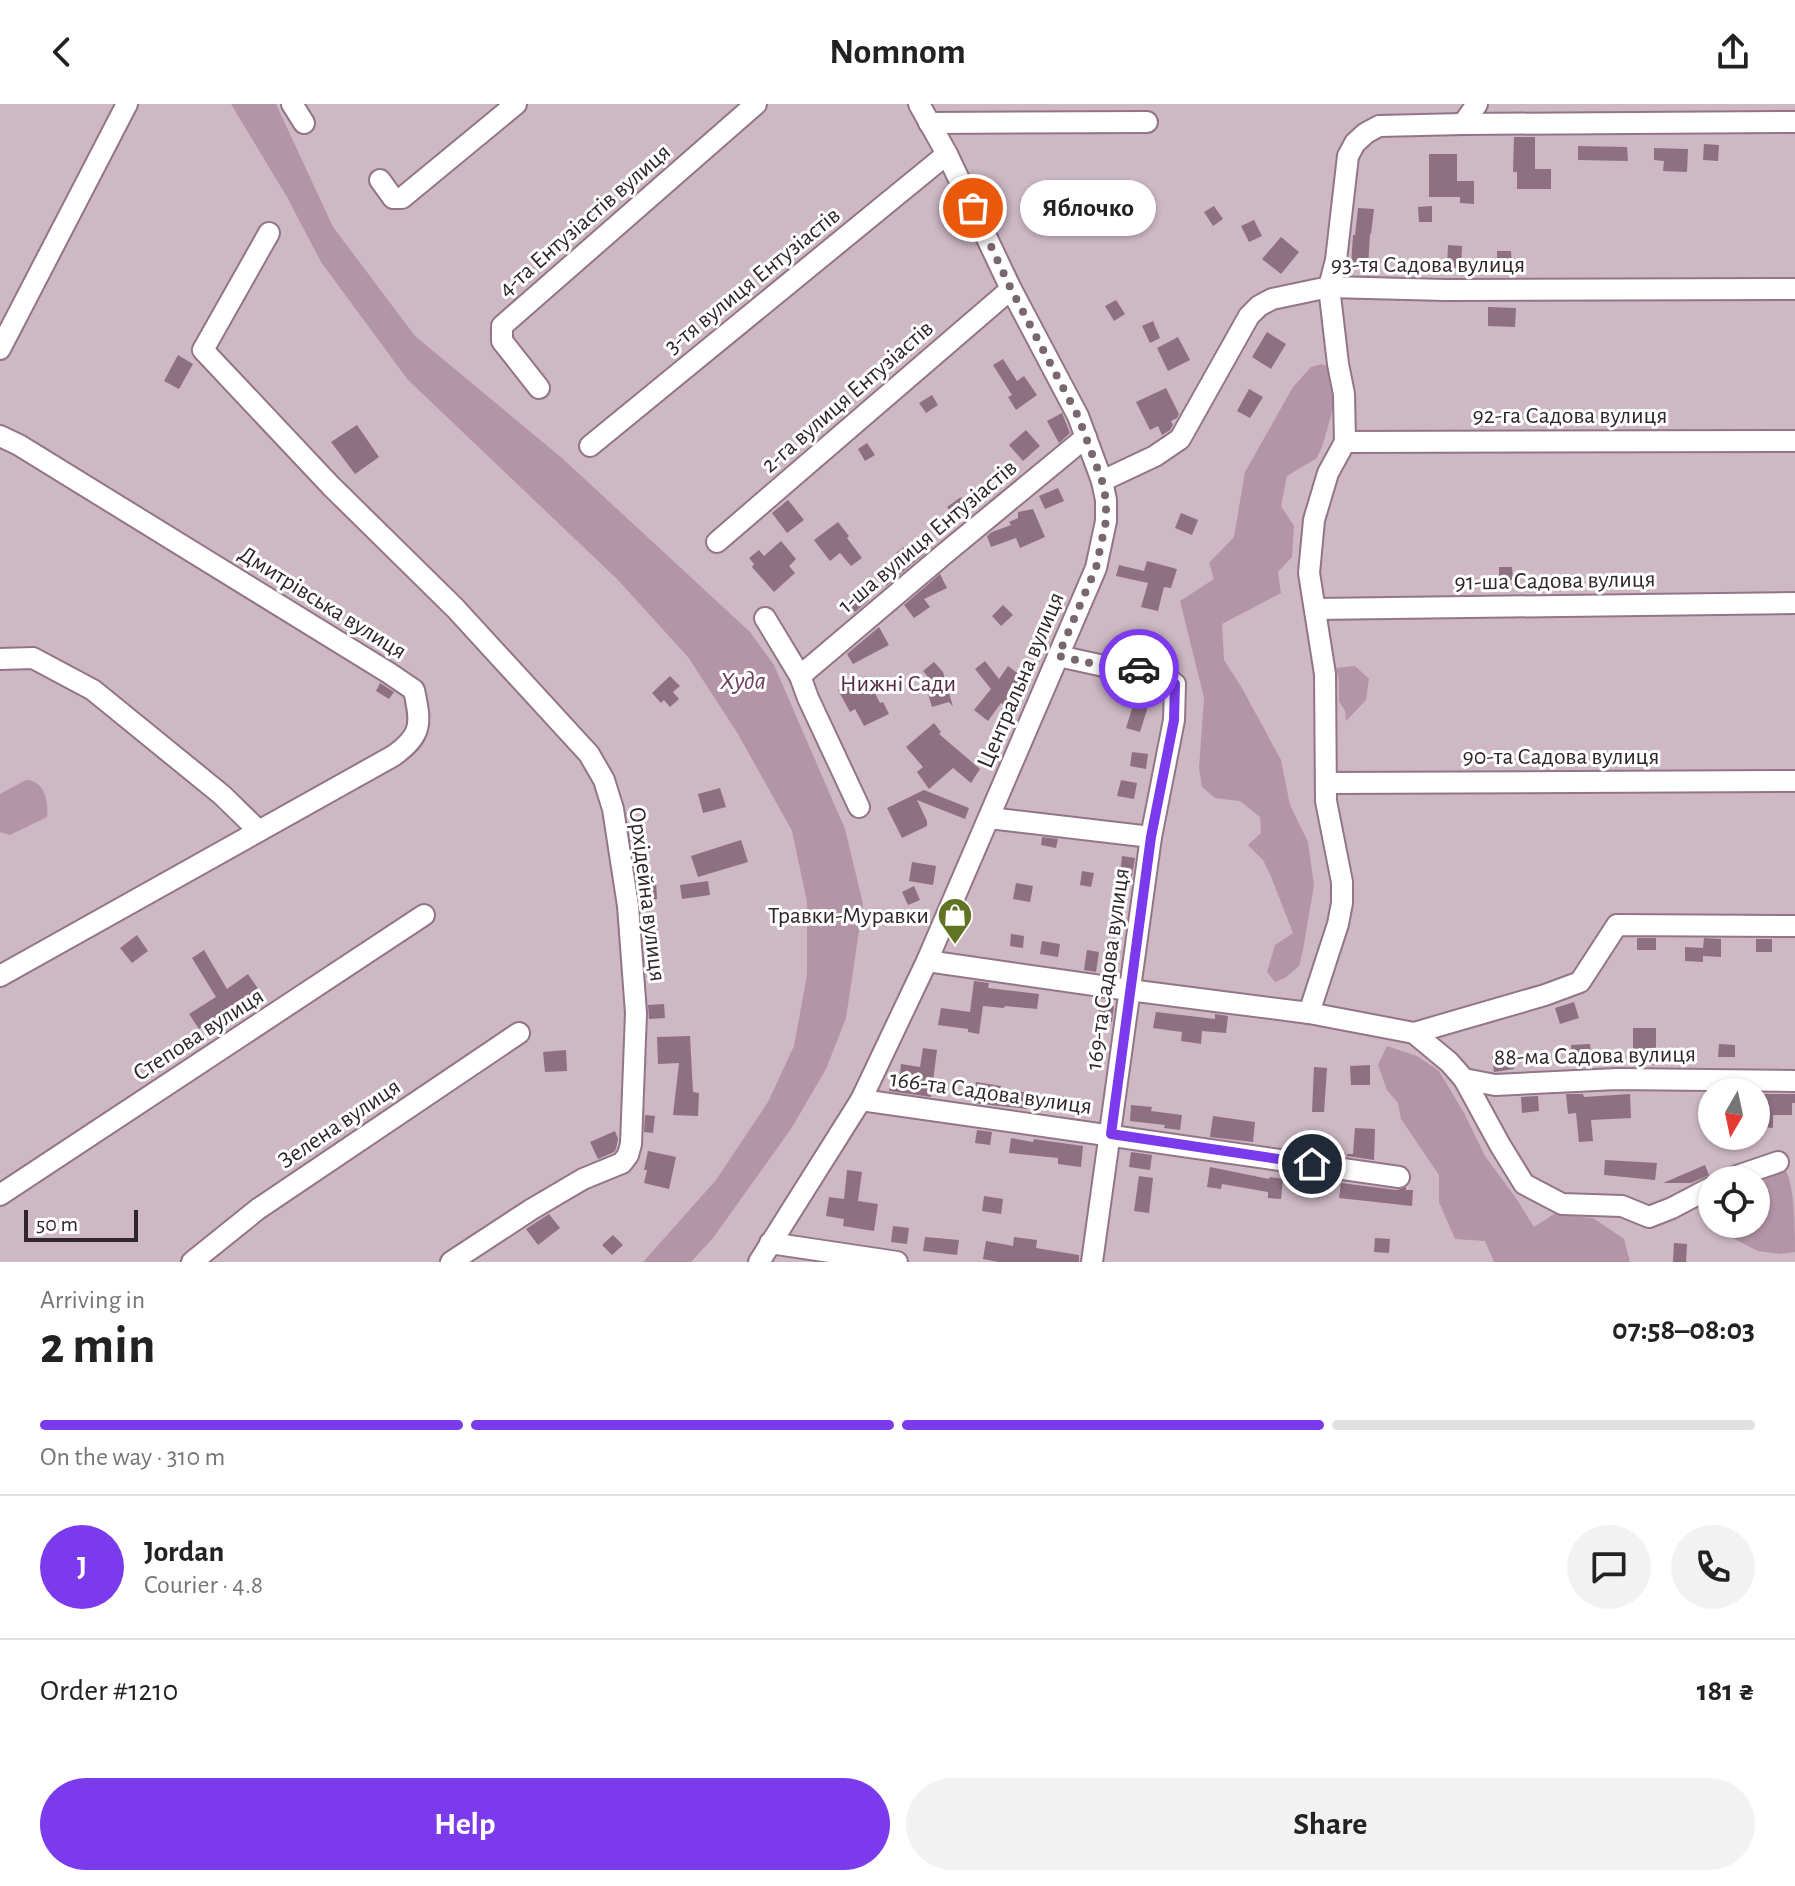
<!DOCTYPE html>
<html lang="en">
<head>
<meta charset="utf-8">
<style>
	body { margin:0; font-family:"Alegreya Sans",sans-serif; background:#f2f2f2; color:#222; height:100vh; display:flex; flex-direction:column; font-size:30px; white-space:nowrap }
	* { box-sizing:border-box; margin:0 }
	p { font-size:26px; color:#767676 }
	.icon { flex:none; width:44px; height:44px; fill:none; stroke:currentColor; stroke-width:2; stroke-linecap:round; stroke-linejoin:round }
	.map { position:relative; height:1158px; overflow:hidden }
	.details { display:flex; flex-direction:column; background:#fff; flex:1 }
	.details>* { flex:none }
	.needle { width:52px; rotate:189deg }
	.fabs { position:absolute; left:1698px; top:974px; display:grid; gap:16px }
	.fabs a { display:grid; place-items:center; width:72px; height:72px; border-radius:50%; background:#fff; box-shadow:0 2px 6px #0004; font-size:40px }
	.scale { position:absolute; left:24px; bottom:20px; width:114px; box-sizing:border-box; padding-left:8px; border:4px solid #31252c; border-top:0; font-size:22px; line-height:28px; white-space:nowrap; color:#31252c; -webkit-text-stroke:6px #fff; paint-order:stroke }
	.pin { position:absolute; display:grid; place-items:center; width:68px; height:68px; color:#fff; margin:-34px; border:4px solid #fff; border-radius:50%; box-shadow:0 2px 8px #0007 }
	.courier { position:absolute; display:grid; place-items:center; width:80px; height:80px; margin:-40px; border:6px solid #7c3aed; border-radius:50%; background:#fff; color:#222; box-shadow:0 2px 10px #0007 }
	.bubble { position:absolute; height:56px; border-radius:28px; background:#fff; box-shadow:0 2px 6px #0004; font-size:26px; font-weight:700; line-height:56px; text-align:center }
	.headline em { font-style:normal; font-weight:700 }
	.headline div { display:flex; flex-direction:column-reverse }
	.headline { display:flex; align-items:center; justify-content:space-between; height:136px; padding:0 40px }
	h1 { font-size:52px; font-weight:700; line-height:60px }
	.bar { display:grid; grid-template-columns:repeat(4,1fr); gap:12px 8px; align-content:center; height:96px; padding:0 40px }
	.bar i { height:10px; border-radius:6px; background:#e0e0e0 }
	.bar .selected { background:#7c3aed }
	.bar p { grid-column:span 4 }
	.line { display:flex; align-items:center; gap:20px; padding:0 40px; border-top:2px solid #e0e0e0 }
	.line div { flex:1 }
	.round { display:grid; place-items:center; flex:none; width:84px; height:84px; border-radius:42px; background:#f2f2f2 }
	.button { display:flex; gap:16px; margin-top:auto; padding:16px 40px }
	.button a { flex:1; height:92px; border-radius:48px; background:#7c3aed; color:#fff; font-size:32px; font-weight:700; line-height:92px; text-align:center }
	.button a+a { background:#f2f2f2; color:#222 }
	header { display:flex; justify-content:space-between; align-items:center; height:104px; padding:0 40px; background:#fff; font-size:36px; font-weight:700 }
	.map>svg:first-child { display:block }
	.green { fill:#cdb8c4; fill-rule:evenodd }
	.water { fill:#b495a7 }
	.building { fill:#8e7082 }
	.lines { fill:none; stroke-linecap:round; stroke-linejoin:round }
	.minor-casing { stroke:#937587; stroke-width:24 }
	.minor { stroke:#fff; stroke-width:20 }
	.done { stroke:#786670; stroke-width:8; stroke-dasharray:0 14.4 }
	.route { stroke:#7c3aed; stroke-width:10 }
	.labels { text-anchor:middle; stroke-width:6; stroke-linejoin:round; paint-order:stroke }
	.street-label { font-size:24px; fill:#31252c; stroke:#fff }
	.park-label { font-size:24px; fill:#562a47; stroke:#fff }
	.poi-label { font-size:24px; fill:#31252c; stroke:#fff; text-anchor:end }
	.water-label { font-size:26px; font-style:italic; fill:#6c3f5c; stroke:#fff }
</style>
</head>
<body>
<header><svg class="icon" aria-label="back" viewBox="0 0 24 24"><path d="M15 5l-7 7 7 7"/></svg>Nomnom<svg class="icon" aria-label="share" viewBox="0 0 24 24"><path d="M12 15V3M7 8l5-5 5 5M5 13v7h14v-7"/></svg></header>
<div class="map">
<svg width="1795" height="1158" viewBox="0 0 1795 1158">
	<rect width="100%" height="100%" fill="#fbe0ef"/>
	<path class="green" d="M0,0H1795V1158H0ZM1712,988H1756V1032H1712ZM1712,1076H1756V1120H1712Z"/>
	<g class="water">
		<path d="M231,0H276L333,123L415,232L562,354L750,528L774,561L845,725L863,800L846,914L826,965L791,1025L713,1134L691,1158H643L716,1076L768,998L794,942L807,871V798L792,727L738,630L688,553L617,475L408,276L321,158L287,93Z"/>
		<path d="M1322,260L1333,266L1335,298L1323,340L1317,354L1287,372L1281,402L1294,422L1292,453L1278,468L1281,489L1222,520L1224,556L1242,584L1281,656L1290,701L1308,738L1314,781L1303,846L1299,862L1285,874L1275,878L1267,868L1275,841L1293,829L1270,770L1263,756L1248,741L1261,729L1260,713L1240,697L1215,694L1202,683L1199,664L1204,594L1180,497L1214,475L1209,459L1234,433L1245,368L1293,283L1311,263Z"/>
		<path d="M1355,562L1369,575L1366,596L1346,617L1345,607L1339,597V577L1336,564Z"/>
		<path d="M26,676C44,676 49,698 47,713L10,731L0,728V690Z"/>
		<path d="M1387,942L1417,952L1439,967L1464,1009L1485,1052L1516,1094L1534,1123L1554,1110L1593,1114L1624,1135L1630,1158H1494L1485,1137L1455,1135L1439,1098V1071L1401,1015L1398,999L1387,986L1378,961Z"/>
		<path d="M1784,1063C1795,1080 1795,1124 1795,1148L1780,1150L1758,1147L1713,1124L1704,1103L1712,1100V1120H1756V1080L1770,1070Z"/>
	</g>
	<g class="building">
		<path d="M1514,33H1535V65H1551V85H1517V68H1513Z"/>
		<path d="M1704,40L1719,41L1718,57L1703,56Z"/>
		<path d="M1578,42L1627,43L1628,57L1578,56Z"/>
		<path d="M1654,44L1688,45L1687,68L1663,67L1664,57L1654,56Z"/>
		<path d="M1429,50H1457V77H1474V100L1460,99V93H1429Z"/>
		<path d="M1214,102L1223,115L1213,122L1204,108Z"/>
		<path d="M1432,102V118H1419L1418,103Z"/>
		<path d="M1358,104L1374,105L1371,130H1370L1368,164L1351,163L1353,131H1355Z"/>
		<path d="M1254,116L1262,132L1249,138L1241,122Z"/>
		<path d="M1281,133L1299,148L1281,170L1262,155Z"/>
		<path d="M1448,141L1462,142L1461,164L1447,163Z"/>
		<path d="M1497,147H1511L1512,163H1497Z"/>
		<path d="M1116,196L1125,210L1114,217L1105,202Z"/>
		<path d="M1488,203L1516,204L1515,223L1488,222Z"/>
		<path d="M1153,217L1160,234L1150,239L1142,222Z"/>
		<path d="M1267,228L1286,240L1271,265L1252,253Z"/>
		<path d="M1178,233L1190,256L1168,267L1157,244Z"/>
		<path d="M178,251L193,260L179,285L164,277Z"/>
		<path d="M1003,255L1017,277L1024,272L1037,291L1016,306L1008,293L1012,291L993,261Z"/>
		<path d="M1166,284L1179,310L1177,314L1171,317L1173,321L1170,326L1162,331L1158,322L1150,326L1136,298Z"/>
		<path d="M1249,285L1263,293L1250,314L1237,307Z"/>
		<path d="M932,291L938,301L926,309L919,299Z"/>
		<path d="M1062,309L1070,329L1059,339L1047,317Z"/>
		<path d="M357,321L379,353L355,370L331,338Z"/>
		<path d="M1026,326L1040,342L1023,357L1009,341Z"/>
		<path d="M867,339L875,351L865,357L858,345Z"/>
		<path d="M1058,384L1064,397L1045,405L1039,392Z"/>
		<path d="M961,393L971,408L957,418L947,403Z"/>
		<path d="M788,396L804,416L787,429L772,409Z"/>
		<path d="M1033,405L1045,433L1020,444L1016,434L991,443L987,432L992,428L1011,421L1009,418L1018,414V408Z"/>
		<path d="M1181,409L1198,416L1192,431L1175,424Z"/>
		<path d="M838,418L849,432L847,434L862,454L851,462L840,449L830,457L814,436Z"/>
		<path d="M926,433L932,443L886,482L881,476L903,457L896,449L908,440L911,444Z"/>
		<path d="M781,437L796,455L789,462L795,469L774,488L752,463L754,460L749,454L759,446L764,452Z"/>
		<path d="M1147,457L1177,465L1171,484L1164,483L1158,507L1141,503L1148,479L1116,472L1119,461L1144,467Z"/>
		<path d="M1499,463H1512L1513,476H1499Z"/>
		<path d="M940,470L947,484L924,495L930,503L914,514L904,501Z"/>
		<path d="M862,487L869,496L855,508L847,499Z"/>
		<path d="M1003,501L1013,511L1001,522L992,512Z"/>
		<path d="M879,523L889,541L853,560L847,550Z"/>
		<path d="M985,557L999,575L1008,562L1029,578L1009,605L1001,599L988,617L974,606L991,585L975,565Z"/>
		<path d="M934,558L943,568L953,603L949,598L932,603L926,583L934,580L923,567Z"/>
		<path d="M670,572L680,582L673,588L679,595L670,603L664,596L661,599L652,589Z"/>
		<path d="M866,572L880,599L883,598L889,610L864,622L855,605L850,608L838,586Z"/>
		<path d="M380,579L394,588L389,595L376,587Z"/>
		<path d="M1140,579L1154,583L1140,628L1126,624Z"/>
		<path d="M934,619L941,628L939,630L980,665L971,679L953,664L929,685L917,668L923,663L906,643Z"/>
		<path d="M1132,648L1148,650L1146,665L1130,662Z"/>
		<path d="M1121,676L1137,679L1134,695L1117,692Z"/>
		<path d="M720,684L726,703L703,709L698,690Z"/>
		<path d="M924,686L969,704L965,715L917,696L927,717V722L902,734L887,704Z"/>
		<path d="M1042,733L1058,735L1056,744L1041,741Z"/>
		<path d="M741,736L748,758L698,773L691,752Z"/>
		<path d="M1122,752L1135,754L1132,772L1120,770Z"/>
		<path d="M912,758L936,762L933,781L909,777Z"/>
		<path d="M1082,767L1094,769L1091,783L1080,781Z"/>
		<path d="M656,777L657,795L640,797L638,779Z"/>
		<path d="M708,777L710,791L682,795L680,781Z"/>
		<path d="M1016,779L1033,782L1030,798L1013,795Z"/>
		<path d="M914,782L920,796L908,801L902,788Z"/>
		<path d="M1114,796L1126,799L1123,814L1111,811Z"/>
		<path d="M1011,830L1024,832L1023,844L1010,842Z"/>
		<path d="M137,831L148,847L132,859L120,844Z"/>
		<rect x="1637" y="834" width="19" height="12"/>
		<path d="M1704,834L1721,835V853L1703,852V850V858L1685,857V843L1703,844Z"/>
		<rect x="1756" y="835" width="16" height="13"/>
		<path d="M1042,837L1060,840L1058,853L1040,850Z"/>
		<path d="M204,846L227,885L248,870L261,889L239,904L236,900L199,925L189,910L216,893L192,854Z"/>
		<path d="M1087,846L1099,848L1096,868L1084,866Z"/>
		<path d="M974,877L989,879L988,884L1039,890L1037,905L1005,902L1004,904L983,902L979,930L968,928V925L938,921L941,904L970,908Z"/>
		<path d="M1574,898L1579,914L1560,920L1555,904Z"/>
		<path d="M664,900L665,914L649,915L648,901Z"/>
		<path d="M1100,901L1114,902L1112,918L1098,916Z"/>
		<path d="M1156,908L1215,915V910L1228,912L1226,929L1202,927L1201,940L1181,937L1182,928L1153,924Z"/>
		<path d="M1633,924H1656V961L1633,960Z"/>
		<path d="M690,932L693,988L699,989L698,1012L673,1011L679,959L658,960L657,933Z"/>
		<path d="M1590,940L1592,959L1573,960L1571,941Z"/>
		<path d="M1719,940L1735,941V953H1718Z"/>
		<path d="M923,944L937,946L931,993L889,987L892,969L900,970L901,960L920,963Z"/>
		<path d="M566,946L567,967L545,968L543,948Z"/>
		<rect x="1681" y="946" width="16" height="14"/>
		<path d="M1512,950L1514,965L1494,968L1492,953Z"/>
		<path d="M1370,961V981H1351L1350,962Z"/>
		<path d="M1314,963L1327,964L1324,1008H1312Z"/>
		<path d="M976,978L1001,982V985L1030,989L1027,1005L973,999Z"/>
		<path d="M1566,990H1583L1584,993L1630,990L1631,1014L1591,1016L1593,1037L1579,1038L1576,1009L1568,1010Z"/>
		<path d="M1759,990H1795V999H1792V1011H1773V1024L1759,1023Z"/>
		<path d="M1058,991L1073,994L1072,1006L1057,1004Z"/>
		<path d="M1538,992L1539,1007L1522,1009L1521,993Z"/>
		<path d="M1131,1001L1152,1003L1151,1007L1182,1011L1180,1026L1164,1024L1165,1021L1130,1017Z"/>
		<path d="M645,1011L655,1012L653,1029L644,1028Z"/>
		<path d="M1213,1012L1255,1018L1253,1038L1210,1033Z"/>
		<path d="M1355,1024L1375,1025L1374,1056L1347,1052V1050H1353Z"/>
		<path d="M977,1026L992,1028L990,1041L975,1039Z"/>
		<path d="M615,1027L618,1035L616,1045L614,1048L598,1055L590,1038Z"/>
		<path d="M1011,1034L1033,1038L1034,1035L1047,1037L1083,1042L1081,1063L1058,1060V1054L1009,1049Z"/>
		<path d="M648,1047L676,1053L669,1085L644,1079L647,1066H644Z"/>
		<path d="M1131,1048L1152,1051L1150,1066L1129,1063Z"/>
		<path d="M1605,1056L1657,1059L1655,1076L1604,1071Z"/>
		<path d="M1705,1061L1709,1071L1691,1079H1663Z"/>
		<path d="M1210,1063L1269,1075L1270,1073L1283,1075L1281,1095L1268,1094V1088L1222,1080L1221,1085L1207,1083Z"/>
		<path d="M847,1066L862,1068L858,1097L878,1100L874,1127L843,1122L844,1115L826,1112L829,1093L844,1095Z"/>
		<path d="M1139,1072L1153,1074L1149,1109L1134,1107Z"/>
		<path d="M1341,1079L1397,1086L1406,1083V1086H1413L1412,1102L1339,1094Z"/>
		<path d="M1308,1080L1322,1082L1320,1094L1306,1092Z"/>
		<path d="M984,1092L1003,1095L1001,1110L982,1107Z"/>
		<path d="M549,1110L560,1124L538,1141L526,1125Z"/>
		<path d="M893,1122L909,1124L907,1140L891,1138Z"/>
		<path d="M613,1131L623,1141L612,1151L602,1141Z"/>
		<path d="M925,1133L959,1136L957,1151L923,1147Z"/>
		<path d="M1014,1133L1037,1136L1036,1144L1079,1151V1158H998L983,1155L986,1137L1013,1142Z"/>
		<path d="M1375,1134L1390,1135L1389,1149L1374,1148Z"/>
		<path d="M1674,1139L1687,1140L1686,1158H1673Z"/>
	</g>
	<g class="lines">
		<g class="minor-casing">
			<g id="minor">
				<path d="M292,0L304,19"/>
				<path d="M929,19L1147,18"/>
				<path d="M1463,20L1477,0"/>
				<path d="M380,76L393,94H402L516,0"/>
				<path d="M269,129L203,246L331,382L455,504L589,650L604,676L613,705L628,802L636,909L631,1040L628,1051L622,1059L583,1075L532,1105L451,1158"/>
				<path d="M0,245L127,0"/>
				<path d="M539,284L502,237V222L756,0"/>
				<path d="M0,332L19,341L389,569L414,586C421,619 423,631 393,652L0,872"/>
				<path d="M1345,338L1795,337"/>
				<path d="M590,342L947,50"/>
				<path d="M1102,377L1155,352L1180,335L1249,212L1259,202L1272,195L1329,183L1445,186L1795,185"/>
				<path d="M717,438L1011,185"/>
				<path d="M1315,505L1795,499"/>
				<path d="M765,514L800,572L808,594L859,703"/>
				<path d="M1058,552L1104,562L1118,560L1165,572L1175,580L1174,616L1151,733L1092,1158"/>
				<path d="M0,555L33,554L93,586L222,691L259,727"/>
				<path d="M800,572L943,451L1086,333"/>
				<path d="M1327,679L1795,677"/>
				<path d="M989,714L1151,733"/>
				<path d="M927,857L1129,886L1309,909L1414,929L1545,891L1580,878L1617,821L1795,822"/>
				<path d="M1309,909L1338,820L1342,799V778L1326,697L1325,570L1309,469L1314,416L1328,369L1345,338L1344,290L1338,260L1329,183L1336,156L1348,52L1355,39L1366,29L1379,22L1463,20L1795,18"/>
				<path d="M1414,929L1449,958L1464,975L1495,981L1617,975L1795,977"/>
				<path d="M1464,975L1500,1041L1524,1080L1562,1100L1622,1102L1649,1113L1672,1104L1712,1083"/>
				<path d="M861,996L1399,1073"/>
				<path d="M1725,1076L1778,1058"/>
				<path d="M0,1091L424,811"/>
				<path d="M770,1139L897,1158"/>
				<path d="M192,1158L258,1105L519,929"/>
				<path d="M759,1158L861,996L927,857L1096,464L1106,417V396L1102,377L1078,312L1011,185L947,50L919,0"/>
			</g>
		</g>
		<use href="#minor" class="minor"/>
	</g>
	<g class="lines">
		<path class="done" d="M973,104L1011,185L1078,312L1102,377L1106,396V417L1096,464L1058,552L1104,562L1118,560L1139,565"/>
		<path class="route" d="M1139,565L1165,572L1175,580L1174,616L1151,733L1111,1030L1312,1060"/>
	</g>
	<defs>
		<g id="shop-pin" transform="scale(1.8)"><path d="M0 17L-7.5 6A9.5 9.5 0 1 1 7.5 6Z" fill="#607424" stroke="#fff"/><path d="M-5-2.5h2.3a2.7 3.5 0 0 1 5.4 0H5L5.5 6h-11ZM-1.5-2.5h3a1.5 2.3 0 0 0-3 0Z" fill="#fff"/></g>
	</defs>
	<g fill-rule="evenodd">
		<use href="#shop-pin" x="955" y="811"/>
	</g>
	<g class="labels">
		<g class="street-label">
			<text transform="translate(584 116) rotate(-41)" y="8">4-та Ентузіастів вулиця</text>
			<text x="1428" y="168">93-тя Садова вулиця</text>
			<text transform="translate(752 176) rotate(-39)" y="8">3-тя вулиця Ентузіастів</text>
			<text transform="translate(847 292) rotate(-41)" y="8">2-га вулиця Ентузіастів</text>
			<text x="1570" y="319">92-га Садова вулиця</text>
			<text transform="translate(927 432) rotate(-40)" y="8">1-ша вулиця Ентузіастів</text>
			<text transform="translate(1555 476) rotate(-1)" y="8">91-ша Садова вулиця</text>
			<text transform="translate(323 498) rotate(32)" y="8">Дмитрівська вулиця</text>
			<text transform="translate(1020 576) rotate(-67)" y="8">Центральна вулиця</text>
			<text x="1561" y="660">90-та Садова вулиця</text>
			<text transform="translate(648 790) rotate(83)" y="8">Орхідейна вулиця</text>
			<text transform="translate(1107 865) rotate(-82)" y="8">169-та Садова вулиця</text>
			<text transform="translate(198 930) rotate(-33)" y="8">Степова вулиця</text>
			<text transform="translate(1595 951) rotate(-1)" y="8">88-ма Садова вулиця</text>
			<text transform="translate(991 988) rotate(8)" y="8">166-та Садова вулиця</text>
			<text transform="translate(339 1019) rotate(-34)" y="8">Зелена вулиця</text>
		</g>
		<g class="park-label">
			<text x="898" y="587">Нижні Сади</text>
		</g>
		<g class="poi-label">
			<text x="929" y="819">Травки-Муравки</text>
		</g>
		<g class="water-label">
			<text x="743" y="585">Худа</text>
		</g>
	</g>
</svg>
<div class="fabs">
<a><svg class="needle" viewBox="-14 -14 28 28"><path d="M0-13l5 13h-10z" fill="#e53935"/><path d="M0 13l5-13h-10z" fill="#767676"/></svg></a>
<a><svg class="icon" aria-label="locate" viewBox="0 0 24 24"><circle cx="12" cy="12" r="6"/><path d="M12 2v4M12 18v4M2 12h4M18 12h4"/></svg></a>
</div>
<div class="scale">50 m</div>
<div class="pin" style="left:973px;top:104px;background:#ea580c"><svg class="icon" aria-label="bag" viewBox="0 0 24 24"><path d="M5 8h14l-1 12H6zM9 8a3 3 0 0 1 6 0"/></svg></div>
<div class="pin" style="left:1312px;top:1060px;background:#1f2937"><svg class="icon" aria-label="home" viewBox="0 0 24 24"><path d="M3 11l9-7 9 7M6 9v11h12V9"/></svg></div>
<div class="courier" style="left:1139px;top:565px"><svg class="icon" aria-label="car" viewBox="0 0 24 24"><path d="M5 17H2v-5l4-1 3-4h7l3 4 3 1v5h-3M9 17h6M6 11h13"/><circle cx="7" cy="17" r="2"/><circle cx="17" cy="17" r="2"/></svg></div>
<div class="bubble" style="left:1020px;top:76px;width:136px">Яблочко</div>
</div>
<section class="details">
<div class="headline"><div><h1>2 min</h1><p>Arriving in</p></div><em>07:58–08:03</em></div>
<div class="bar"><i class="selected"></i><i class="selected"></i><i class="selected"></i><i></i><p>On the way · 310 m</p></div>
<div class="line" style="height:144px"><b class="round" style="background:#7c3aed;color:#fff">J</b><div><b>Jordan</b><p>Courier · 4.8</p></div><a class="round"><svg class="icon" aria-label="chat" viewBox="0 0 24 24"><path d="M4 5h16v11H9l-5 4z"/></svg></a><a class="round"><svg class="icon" aria-label="phone" viewBox="0 0 24 24"><path d="M5 4h4l2 5-3 2q2 4 5 5l2-3 5 2v4C11 20 4 13 5 4z"/></svg></a></div>
<div class="line" style="height:104px"><div>Order #1210</div><b>181 ₴</b></div>
<div class="button"><a>Help</a><a>Share</a></div>
</section>
</body>
</html>
